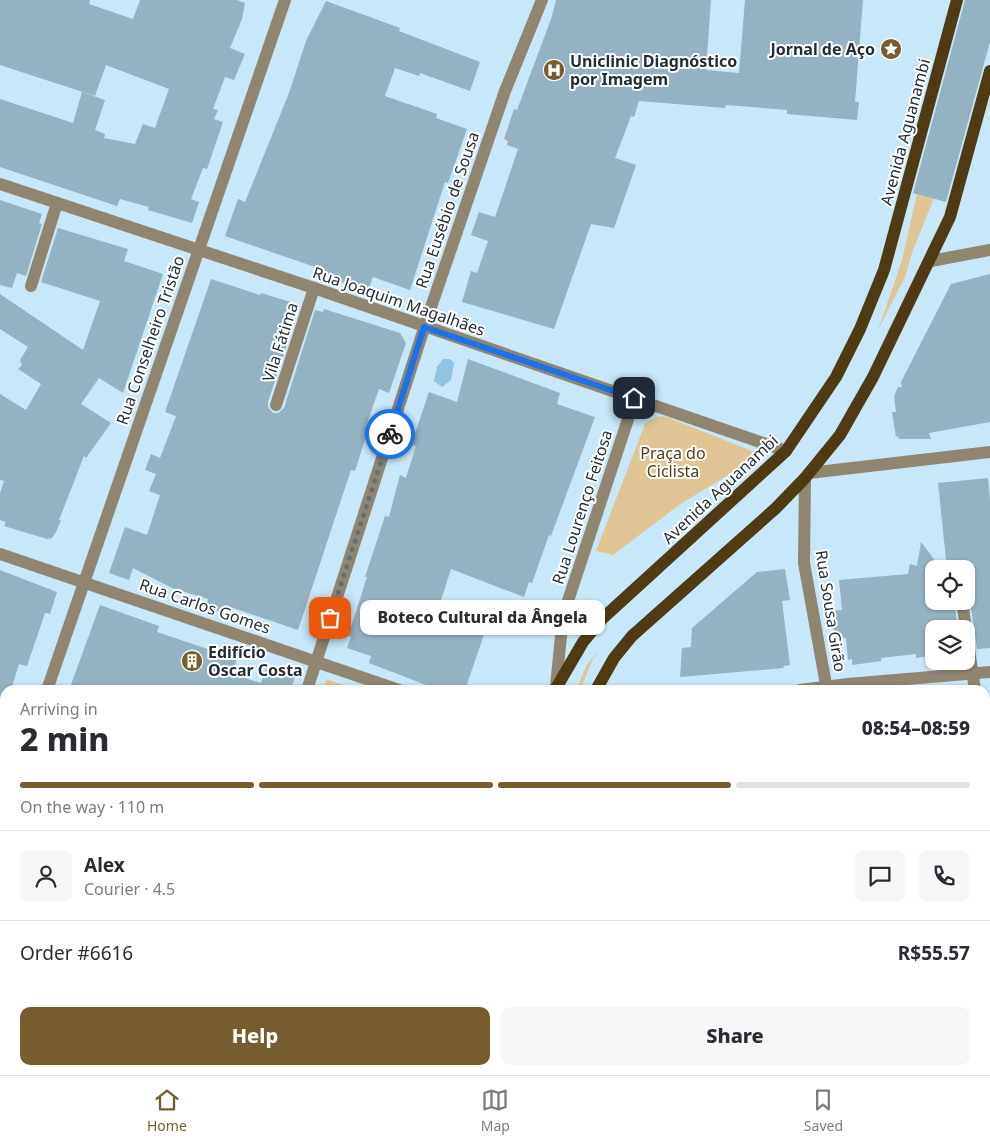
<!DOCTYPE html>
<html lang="en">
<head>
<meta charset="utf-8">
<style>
	body { margin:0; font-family:"Noto Sans",sans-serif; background:#f7f7f7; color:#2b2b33; height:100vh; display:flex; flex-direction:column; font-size:19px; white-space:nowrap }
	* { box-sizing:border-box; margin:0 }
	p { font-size:16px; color:#7c7c81 }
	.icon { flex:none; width:28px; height:28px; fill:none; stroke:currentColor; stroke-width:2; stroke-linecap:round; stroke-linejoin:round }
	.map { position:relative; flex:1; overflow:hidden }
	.drawer { position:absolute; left:0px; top:685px; width:990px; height:390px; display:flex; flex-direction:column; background:#fff; border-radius:15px 15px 0 0; box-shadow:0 1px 4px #0004 }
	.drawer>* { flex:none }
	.controls { position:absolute; left:925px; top:560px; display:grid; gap:10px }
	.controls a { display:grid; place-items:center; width:50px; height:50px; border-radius:10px; background:#fff; box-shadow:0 1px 4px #0004; font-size:25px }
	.pin { position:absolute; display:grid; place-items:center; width:42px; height:42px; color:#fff; margin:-21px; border-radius:10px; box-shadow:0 2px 8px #0006 }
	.courier { position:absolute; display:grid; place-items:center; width:50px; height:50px; margin:-25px; border:4px solid #1a73e8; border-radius:50%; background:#fff; color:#222; box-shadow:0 1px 6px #0007 }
	.bubble { position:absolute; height:35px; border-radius:10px; background:#fff; box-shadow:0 1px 4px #0004; font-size:16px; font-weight:800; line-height:35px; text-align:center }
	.headline em { font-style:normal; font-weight:800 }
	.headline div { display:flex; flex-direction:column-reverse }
	.headline { display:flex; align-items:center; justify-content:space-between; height:85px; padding:0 20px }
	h1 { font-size:32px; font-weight:800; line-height:38px }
	.bar { display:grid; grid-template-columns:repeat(4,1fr); gap:8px 5px; align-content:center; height:60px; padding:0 20px }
	.bar i { height:6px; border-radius:4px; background:#e1e1e2 }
	.bar .active { background:#755d2d }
	.bar p { grid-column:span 4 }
	.line { display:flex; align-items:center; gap:12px; padding:0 20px; border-top:1px solid #e1e1e2 }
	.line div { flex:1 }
	.round { display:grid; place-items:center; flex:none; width:52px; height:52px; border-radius:10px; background:#f7f7f7 }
	.primary-button { display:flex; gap:10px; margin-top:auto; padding:10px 20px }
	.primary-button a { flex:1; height:58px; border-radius:10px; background:#755d2d; color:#fff; font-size:20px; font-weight:800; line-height:58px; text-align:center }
	.primary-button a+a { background:#f7f7f7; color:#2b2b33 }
	.dock { display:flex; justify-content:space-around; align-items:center; height:70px; border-top:1px solid #e1e1e2; background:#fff; font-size:14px; color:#7c7c81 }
	.dock a { display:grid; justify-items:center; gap:2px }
	.dock .active { color:#755d2d }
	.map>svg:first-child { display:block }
	.green { fill:#e0c695 }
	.water { fill:#8dc5e3 }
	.building { fill:#94b2c2 }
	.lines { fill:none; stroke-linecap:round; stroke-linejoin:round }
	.minor { stroke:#908571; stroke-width:12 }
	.major { stroke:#4e3b13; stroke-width:12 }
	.done { stroke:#5d6f79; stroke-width:5; stroke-dasharray:0 9 }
	.route { stroke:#1a73e8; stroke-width:6 }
	.labels { text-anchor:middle; stroke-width:4; stroke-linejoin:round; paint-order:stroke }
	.poi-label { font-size:16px; font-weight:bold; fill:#232f35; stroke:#fff; text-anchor:start }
	.street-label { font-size:16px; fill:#232f35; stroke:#fff }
	.park-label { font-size:16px; fill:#534019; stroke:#fff }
</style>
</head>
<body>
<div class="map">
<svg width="990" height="1075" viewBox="0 0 990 1075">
	<rect width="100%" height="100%" fill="#c8e7f8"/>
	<g class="green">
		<path d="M917,194L934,198L913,250L905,277L878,330L902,260Z"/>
		<path d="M664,416L757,453L756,458L679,505L613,555L596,551L645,424L656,417Z"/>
		<path d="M598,651L592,661L580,690H576L587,665Z"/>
		<path d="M326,679L358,690H323Z"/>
	</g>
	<path class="water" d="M443,359H450L454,363L451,380L442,387L434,381L437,367Z"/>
	<g class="building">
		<path d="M0,0H90L89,4L133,19L140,0H237L245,3L242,19L230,48L245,54L234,80L225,77L213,109L218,110L214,119L223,122L207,169L203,168L191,199L199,202L192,223L148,210L149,207L120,199L117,206L0,167V99L73,123L82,92L105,100L95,130L105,134L104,138L135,144L143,124L155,128L169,89L106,65L95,96L0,65Z"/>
		<path d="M556,0H711L706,70L739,73L745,0H863L855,102H859L857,120L787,114V110L726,105L725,108L639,101L634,117L631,116L615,158L636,165L614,228L591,224L554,329L462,302L471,271L477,273L488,241L471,235L479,212L495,217L518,149L507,145L508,141L504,139L514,109L517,110L551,19Z"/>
		<path d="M965,0H990V42L946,202L913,193Z"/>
		<path d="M326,1L400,28L399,31L480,62L470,91L420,73L419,76L395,68L385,96L437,114L436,118L467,129L448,183L445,182L410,290L373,277L368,291L316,273L318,268L225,236L238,199L245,202L289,93L306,41Z"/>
		<path d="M0,200L42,214L39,223L42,224L26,276L17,273L12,288L0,285Z"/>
		<path d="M58,228L128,249L124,261L163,274L123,393L99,378L81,404L111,423L86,458L84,456L59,520H61L56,532L52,538L47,539L4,526L6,522L0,520V493L4,481L0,480V394L26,410L41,384L18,369L22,365L20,360L28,347L0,329V294L83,350L100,301L41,282Z"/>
		<path d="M990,274V422L929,433L931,439H899L898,436L896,437L892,412H896L894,396L898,387H902L901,382L951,284Z"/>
		<path d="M211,279L260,295L261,293L300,305L268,402V407L273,413H278L284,408L315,310L323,312L324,309L400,333L406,343L389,393L379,389L366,426L369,427L355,471L351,470L298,630L233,608L231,615L206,607L208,599L172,588L133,568L129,580L109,573L125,527L147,535L160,495L149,491L156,474L145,470L151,454L160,458L173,424L176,416L165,412Z"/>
		<path d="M468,359L560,393L557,404L595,417L551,536L549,535L532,583L529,582L524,597L451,569L440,603L489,620L465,690H439L369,663L371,656L347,648L351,637L348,636L367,577H365L385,516L389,517L400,475L406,478L416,446L411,445L429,392L457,402Z"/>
		<path d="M988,478L990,500V648L977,649L970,600L966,594V569H947L938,483Z"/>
		<path d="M921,542L934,559V601H954L958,629H934V655L916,658V654L881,658V661L852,665V659L848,660L846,638L835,639L831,611L842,610L839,580L908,574L910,564L917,566Z"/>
		<path d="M785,569L790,600L782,601L790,665L783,666L784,668L680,677L682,648L691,647L692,628L757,572Z"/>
		<path d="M0,570L57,592L50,614L45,613L27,666L19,664L11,690H5L3,713H0Z"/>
		<path d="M100,605L159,626L157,632L237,659L232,674L261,683L267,665L296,674L291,690H69Z"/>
	</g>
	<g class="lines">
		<g class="minor">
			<path d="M0,184L314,288L786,451"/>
			<path d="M931,261L990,250"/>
			<path d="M31,286L57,203"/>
			<path d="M276,405L314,288"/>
			<path d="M809,473L990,452"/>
			<path d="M805,478L804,563L827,690"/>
			<path d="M0,554L399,690"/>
			<path d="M962,601L966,629"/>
			<path d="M966,630L975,690"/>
			<path d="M556,686L563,616L635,398"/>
			<path d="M47,690L285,0"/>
			<path d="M307,690L429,313L505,91L542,0"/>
			<path d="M800,690L848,684L990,672"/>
			<path d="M985,756L990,790"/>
			<path d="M0,784L5,783"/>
			<path d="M0,829L5,814"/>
			<path d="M985,1063H990"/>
			<path d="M287,1070V1075"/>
			<path d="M898,1075L927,1070"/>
		</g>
		<g class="major">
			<path d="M555,690L583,642L603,618L786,451L836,377L860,329L884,270L957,0"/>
			<path d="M596,690L614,658L632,636L776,508L805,478L840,435L873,377L950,217L990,71"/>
			<path d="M593,1070V1075"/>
			<path d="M640,1070L641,1075"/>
		</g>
	</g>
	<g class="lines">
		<path class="done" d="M330,618L390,434"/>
		<path class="route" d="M390,434L424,327L634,398"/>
	</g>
	<defs>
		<g id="sight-disc" transform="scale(1.125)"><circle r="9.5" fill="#755d2d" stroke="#fff"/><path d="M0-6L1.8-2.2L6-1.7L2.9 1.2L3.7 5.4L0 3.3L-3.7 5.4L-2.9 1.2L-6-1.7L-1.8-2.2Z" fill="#fff"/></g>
		<g id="hospital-disc" transform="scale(1.125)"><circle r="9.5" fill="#755d2d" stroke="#fff"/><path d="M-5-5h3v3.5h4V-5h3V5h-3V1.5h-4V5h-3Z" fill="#fff"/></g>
		<g id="building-disc" transform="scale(1.125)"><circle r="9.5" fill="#755d2d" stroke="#fff"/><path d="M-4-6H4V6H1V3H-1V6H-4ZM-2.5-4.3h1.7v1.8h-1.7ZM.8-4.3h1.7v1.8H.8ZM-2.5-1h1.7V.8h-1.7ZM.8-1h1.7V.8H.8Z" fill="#fff"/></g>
	</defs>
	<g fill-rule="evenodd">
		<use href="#sight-disc" x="891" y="49"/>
		<use href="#hospital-disc" x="554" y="70"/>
		<use href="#building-disc" x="192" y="661"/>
	</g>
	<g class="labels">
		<g class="poi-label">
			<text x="875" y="55" text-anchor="end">Jornal de Aço</text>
			<text x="570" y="67">Uniclinic Diagnóstico<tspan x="570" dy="18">por Imagem</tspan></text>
			<text x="208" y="658">Edifício<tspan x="208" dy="18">Oscar Costa</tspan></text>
		</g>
		<g class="street-label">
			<text transform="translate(905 132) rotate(-75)" y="6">Avenida Aguanambi</text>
			<text transform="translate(447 210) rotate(-71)" y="6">Rua Eusébio de Sousa</text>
			<text transform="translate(399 301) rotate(19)" y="6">Rua Joaquim Magalhães</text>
			<text transform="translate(150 340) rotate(-71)" y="6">Rua Conselheiro Tristão</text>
			<text transform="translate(280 342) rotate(-72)" y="6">Vila Fátima</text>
			<text transform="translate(720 489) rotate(-43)" y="6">Avenida Aguanambi</text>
			<text transform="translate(582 507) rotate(-72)" y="6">Rua Lourenço Feitosa</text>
			<text transform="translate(205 606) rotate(19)" y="6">Rua Carlos Gomes</text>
			<text transform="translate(831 611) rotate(81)" y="6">Rua Sousa Girão</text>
		</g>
		<g class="park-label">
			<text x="673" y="459">Praça do<tspan x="673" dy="18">Ciclista</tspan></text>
		</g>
	</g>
</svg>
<div class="controls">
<a><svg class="icon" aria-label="locate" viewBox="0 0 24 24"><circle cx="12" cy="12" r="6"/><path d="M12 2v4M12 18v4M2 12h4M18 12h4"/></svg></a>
<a><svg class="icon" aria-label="layers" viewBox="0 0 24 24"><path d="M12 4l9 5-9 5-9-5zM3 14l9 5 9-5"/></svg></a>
</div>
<div class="pin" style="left:330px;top:618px;background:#ea580c"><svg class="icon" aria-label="bag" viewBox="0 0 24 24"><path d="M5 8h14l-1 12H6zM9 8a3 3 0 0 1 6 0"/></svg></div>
<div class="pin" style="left:634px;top:398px;background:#1f2937"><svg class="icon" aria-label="home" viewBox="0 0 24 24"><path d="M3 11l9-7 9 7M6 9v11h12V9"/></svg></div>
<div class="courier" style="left:390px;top:434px"><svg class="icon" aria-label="bike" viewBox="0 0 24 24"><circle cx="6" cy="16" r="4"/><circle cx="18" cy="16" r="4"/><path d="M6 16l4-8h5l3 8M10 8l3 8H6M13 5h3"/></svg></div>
<div class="bubble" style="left:360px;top:600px;width:245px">Boteco Cultural da Ângela</div>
<section class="drawer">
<div class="headline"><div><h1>2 min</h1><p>Arriving in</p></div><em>08:54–08:59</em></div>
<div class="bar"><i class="active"></i><i class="active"></i><i class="active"></i><i></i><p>On the way · 110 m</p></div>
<div class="line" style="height:90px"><a class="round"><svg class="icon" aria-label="person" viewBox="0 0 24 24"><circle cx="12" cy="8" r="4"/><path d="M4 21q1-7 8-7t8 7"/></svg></a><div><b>Alex</b><p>Courier · 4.5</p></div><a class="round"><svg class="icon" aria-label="chat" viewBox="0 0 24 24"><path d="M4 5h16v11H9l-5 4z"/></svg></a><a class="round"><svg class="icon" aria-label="phone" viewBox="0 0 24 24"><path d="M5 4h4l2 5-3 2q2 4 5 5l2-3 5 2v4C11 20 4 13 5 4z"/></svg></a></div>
<div class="line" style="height:65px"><div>Order #6616</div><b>R$55.57</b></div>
<div class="primary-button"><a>Help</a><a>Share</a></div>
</section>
</div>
<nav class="dock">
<a class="active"><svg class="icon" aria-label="home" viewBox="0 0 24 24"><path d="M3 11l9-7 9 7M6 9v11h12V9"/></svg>Home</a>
<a><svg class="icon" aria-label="map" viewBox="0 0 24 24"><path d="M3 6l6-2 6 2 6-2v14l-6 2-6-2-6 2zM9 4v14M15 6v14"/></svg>Map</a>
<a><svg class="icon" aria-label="saved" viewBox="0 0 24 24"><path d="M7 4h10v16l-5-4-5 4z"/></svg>Saved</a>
</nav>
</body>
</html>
